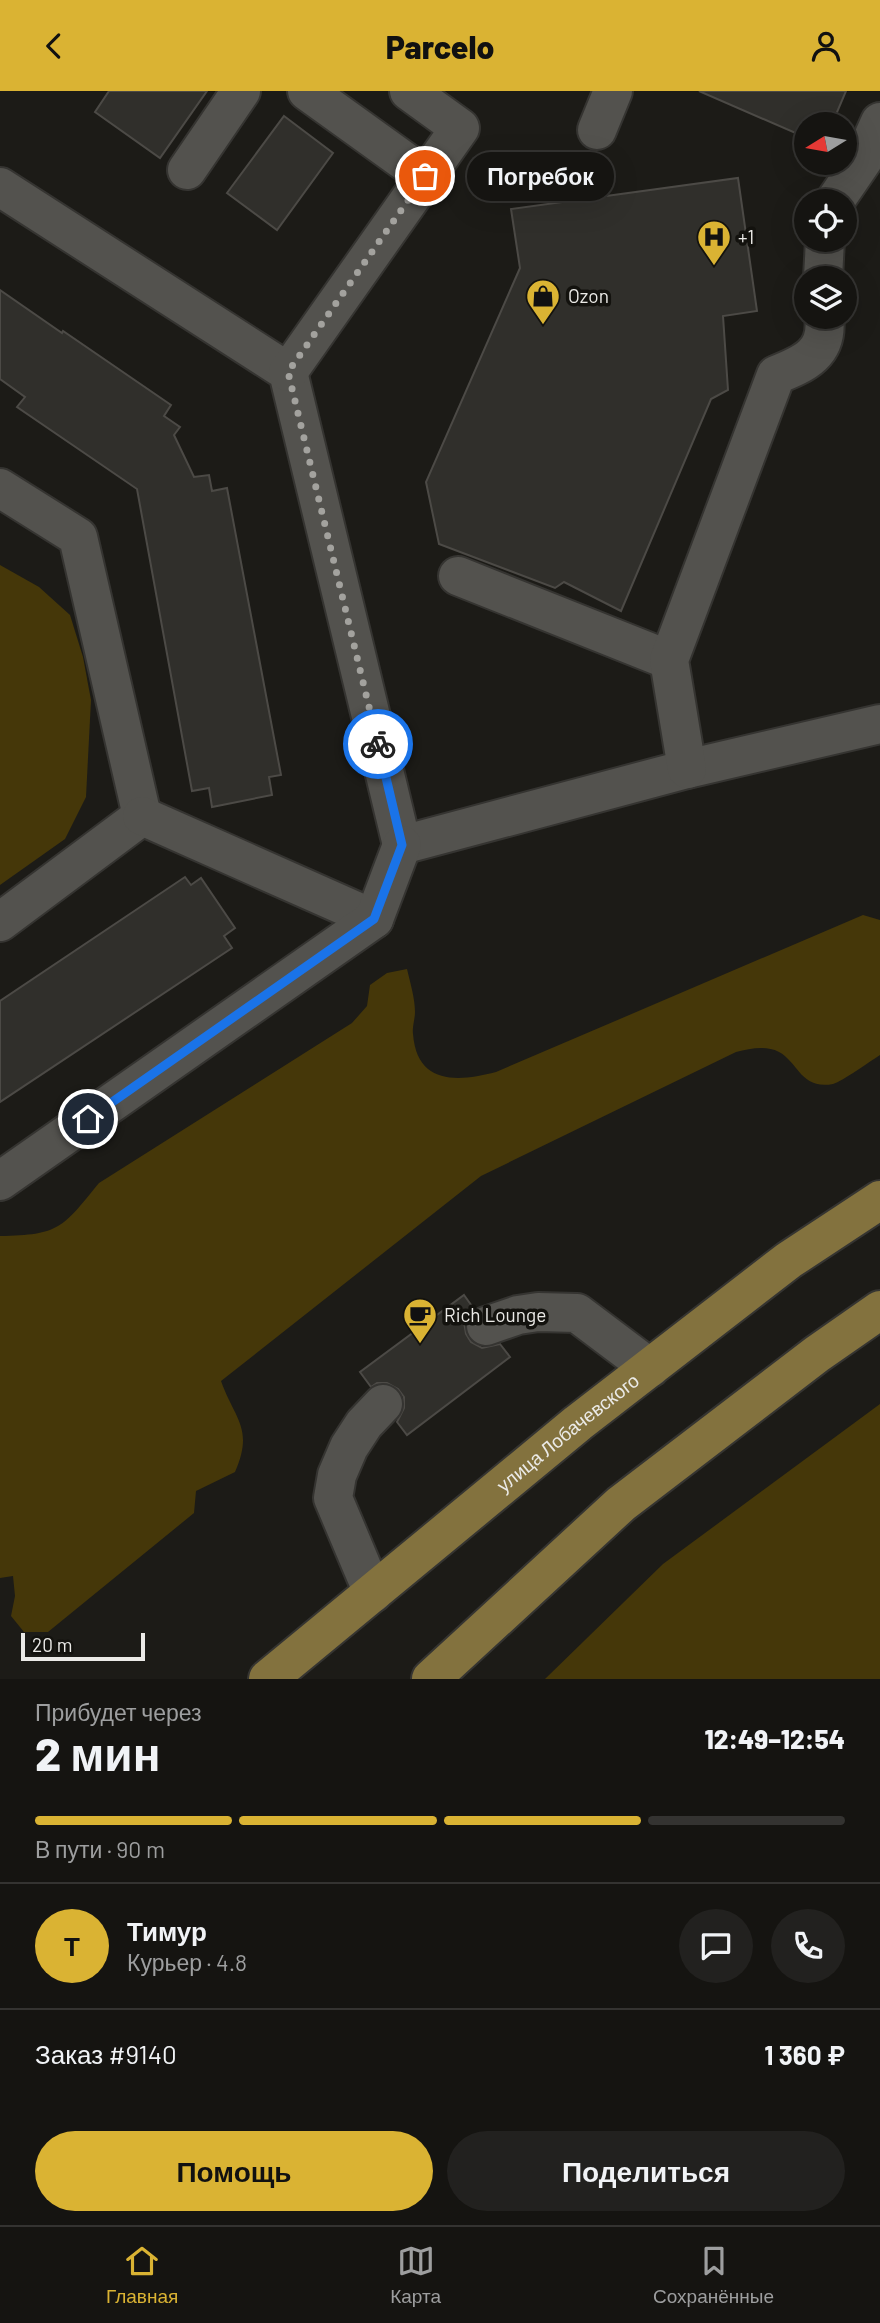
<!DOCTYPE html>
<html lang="ru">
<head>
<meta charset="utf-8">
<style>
	body { margin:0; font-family:Barlow,sans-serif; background:#22211f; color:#f1f3f6; height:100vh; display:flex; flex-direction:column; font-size:26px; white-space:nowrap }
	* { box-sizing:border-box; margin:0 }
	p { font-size:23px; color:#9d9e9f }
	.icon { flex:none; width:38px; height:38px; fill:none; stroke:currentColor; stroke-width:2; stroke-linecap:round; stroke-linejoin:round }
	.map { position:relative; height:1588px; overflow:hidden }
	.side { display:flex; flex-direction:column; background:#151411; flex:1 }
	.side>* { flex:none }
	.needle { width:46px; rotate:259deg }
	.buttons { position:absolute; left:794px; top:21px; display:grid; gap:14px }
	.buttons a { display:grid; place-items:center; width:63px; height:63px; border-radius:50%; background:#151411; box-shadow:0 7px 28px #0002,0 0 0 2px #343331; font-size:35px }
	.scale { position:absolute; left:21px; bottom:18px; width:124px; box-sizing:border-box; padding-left:7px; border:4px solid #ebeae7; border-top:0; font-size:19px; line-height:24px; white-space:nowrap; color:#ebeae7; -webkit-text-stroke:5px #13120e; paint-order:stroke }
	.pin { position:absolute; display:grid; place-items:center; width:60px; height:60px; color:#fff; margin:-30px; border:4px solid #fff; border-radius:50%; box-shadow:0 2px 7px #0007 }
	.courier { position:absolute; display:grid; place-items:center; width:70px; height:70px; margin:-35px; border:5px solid #1a73e8; border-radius:50%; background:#fff; color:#222; box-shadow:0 2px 9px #0007 }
	.bubble { position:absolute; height:49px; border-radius:24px; background:#151411; box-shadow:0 7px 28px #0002,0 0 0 2px #343331; font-size:23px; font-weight:800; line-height:49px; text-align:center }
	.overview em { font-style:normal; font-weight:800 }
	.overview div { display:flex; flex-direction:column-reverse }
	.overview { display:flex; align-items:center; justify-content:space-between; height:119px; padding:0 35px }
	h1 { font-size:46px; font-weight:800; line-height:52px }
	.bar { display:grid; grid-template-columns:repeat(4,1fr); gap:10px 7px; align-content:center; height:84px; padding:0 35px }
	.bar i { height:9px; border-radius:5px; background:#343331 }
	.bar .active { background:#dab333 }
	.bar p { grid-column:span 4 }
	.line { display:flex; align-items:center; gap:18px; padding:0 35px; border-top:2px solid #343331 }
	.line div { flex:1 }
	.round { display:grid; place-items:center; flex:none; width:74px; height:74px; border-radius:37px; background:#22211f }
	.cta { display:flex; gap:14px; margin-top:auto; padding:14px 35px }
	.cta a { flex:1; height:80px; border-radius:42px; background:#dab333; color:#111; font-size:28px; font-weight:800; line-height:80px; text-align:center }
	.cta a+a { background:#22211f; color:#f1f3f6 }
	header { display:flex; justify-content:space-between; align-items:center; height:91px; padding:0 35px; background:#dab333; color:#111; font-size:32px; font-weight:800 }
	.dock { display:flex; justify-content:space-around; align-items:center; height:98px; border-top:2px solid #343331; background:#151411; font-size:19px; color:#9d9e9f }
	.dock a { display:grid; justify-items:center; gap:4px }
	.dock .active { color:#dab333 }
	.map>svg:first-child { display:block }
	.green { fill:#453709 }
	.building { fill:#302f2b; stroke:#4c4a46; stroke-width:2 }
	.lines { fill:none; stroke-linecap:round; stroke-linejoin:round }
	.minor-casing { stroke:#353431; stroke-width:42 }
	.major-casing { stroke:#353431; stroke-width:42 }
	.minor { stroke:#53524e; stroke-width:38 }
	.major { stroke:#83723e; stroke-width:38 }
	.done { stroke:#a3a29e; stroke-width:7; stroke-dasharray:0 12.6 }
	.route { stroke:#1a73e8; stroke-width:9 }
	.labels { text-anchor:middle; stroke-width:7; stroke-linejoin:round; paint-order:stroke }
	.poi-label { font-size:19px; fill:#ebeae7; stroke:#13120e; text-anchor:start }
	.street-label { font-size:19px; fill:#ebeae7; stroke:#13120e }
</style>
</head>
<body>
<header><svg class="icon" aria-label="back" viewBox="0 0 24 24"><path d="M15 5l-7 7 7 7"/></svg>Parcelo<svg class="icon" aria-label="person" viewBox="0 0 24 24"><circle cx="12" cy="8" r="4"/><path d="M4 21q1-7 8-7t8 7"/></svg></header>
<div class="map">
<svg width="880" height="1588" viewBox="0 0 880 1588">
	<rect width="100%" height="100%" fill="#1c1b17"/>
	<g class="green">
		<path d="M0,474L39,496L70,524L83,566L91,609L86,706L65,748L0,794Z"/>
		<path d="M863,824L880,829V964C869,971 843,990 833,993C801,999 798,971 779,961C765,954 750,958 736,961L481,1085L221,1290C235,1329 254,1337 235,1381L196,1400L194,1422L48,1541H24L11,1525L15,1505L13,1485L0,1487V1145C60,1144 62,1137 99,1092L352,932L367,915L370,894L387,882L407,878C410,891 415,907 415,921C415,928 412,936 413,943C417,994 458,991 496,981Z"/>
		<path d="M880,1313V1588H545L663,1473Z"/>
	</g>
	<g class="building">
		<path d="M109,0H207L160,67L95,21Z"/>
		<path d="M699,0H846L832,33H807V47Z"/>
		<path d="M284,25L333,62L277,139L227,102Z"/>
		<path d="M738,87L757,220L723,225L728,299L711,308L621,520L564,491L555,497L439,453L426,391L520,177L511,118Z"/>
		<path d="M0,199L62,242L63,240L171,314L164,325L180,336L174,344L194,386L209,384L212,400L227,397L281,684L269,686L272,704L212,716L209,697L192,700L137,398L17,316L25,306L0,288Z"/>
		<path d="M185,786L191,794L201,787L235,837L224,845L232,857L0,1011V910Z"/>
		<path d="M464,1204L474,1218L469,1221L464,1231L466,1243L471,1251L482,1257L500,1253L510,1266L407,1344L397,1331L404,1317V1306L398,1298L387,1292H377L371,1296L360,1281Z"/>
	</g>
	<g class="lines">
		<g class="minor-casing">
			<g id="minor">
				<path d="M307,0L425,85"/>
				<path d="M597,39L613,0"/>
				<path d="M187,79L241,0"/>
				<path d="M0,96L288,281L402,754L687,678L880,633"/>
				<path d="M835,110L863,69L880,31"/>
				<path d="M823,187L825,149"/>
				<path d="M288,281L460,37L409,0"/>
				<path d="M0,397L78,446L142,725L0,831"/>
				<path d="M458,485L669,569"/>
				<path d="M687,678L669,569L776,284C804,273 829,262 824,226"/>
				<path d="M142,725L374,828"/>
				<path d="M0,1090L374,828L402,754"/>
				<path d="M486,1235L518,1224L538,1221L577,1222L650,1277"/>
				<path d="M373,1502L333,1407L337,1384L349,1356L364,1333L383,1313"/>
			</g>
		</g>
		<g class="major-casing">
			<g id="major">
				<path id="s1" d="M268,1588L578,1332L789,1169L880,1109"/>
				<path d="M431,1588L621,1413L817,1263L880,1219"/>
			</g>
		</g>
		<use href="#minor" class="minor"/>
		<use href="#major" class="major"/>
	</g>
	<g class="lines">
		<path class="done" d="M378,653L288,281L425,85"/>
		<path class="route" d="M88,1028L374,828L402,754L378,653"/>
	</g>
	<defs>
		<g id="hospital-pin" transform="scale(1.75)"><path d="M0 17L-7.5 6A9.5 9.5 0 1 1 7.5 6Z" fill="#dab333" stroke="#13120e"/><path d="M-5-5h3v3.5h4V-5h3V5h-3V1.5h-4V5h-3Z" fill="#111"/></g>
		<g id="shop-pin" transform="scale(1.75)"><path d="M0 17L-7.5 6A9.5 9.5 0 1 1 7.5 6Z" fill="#dab333" stroke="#13120e"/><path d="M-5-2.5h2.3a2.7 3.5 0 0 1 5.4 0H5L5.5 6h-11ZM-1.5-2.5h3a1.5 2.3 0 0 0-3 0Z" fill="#111"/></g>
		<g id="cafe-pin" transform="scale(1.75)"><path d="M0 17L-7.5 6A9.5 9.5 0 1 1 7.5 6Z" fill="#dab333" stroke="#13120e"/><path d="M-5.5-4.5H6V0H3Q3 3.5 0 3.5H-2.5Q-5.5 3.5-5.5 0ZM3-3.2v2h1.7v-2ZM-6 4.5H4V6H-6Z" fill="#111"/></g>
	</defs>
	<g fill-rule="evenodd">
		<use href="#hospital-pin" x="714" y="146"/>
		<use href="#shop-pin" x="543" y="205"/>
		<use href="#cafe-pin" x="420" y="1224"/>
	</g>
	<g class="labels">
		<g class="poi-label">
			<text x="738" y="153">+1</text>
			<text x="568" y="212">Ozon</text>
			<text x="444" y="1231">Rich Lounge</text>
		</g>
		<g class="street-label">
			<text dy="7" stroke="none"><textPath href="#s1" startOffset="388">улица Лобачевского</textPath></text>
		</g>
	</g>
</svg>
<div class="buttons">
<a><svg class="needle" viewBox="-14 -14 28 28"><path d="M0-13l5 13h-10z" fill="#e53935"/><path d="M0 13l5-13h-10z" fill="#9d9e9f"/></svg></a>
<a><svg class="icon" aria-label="locate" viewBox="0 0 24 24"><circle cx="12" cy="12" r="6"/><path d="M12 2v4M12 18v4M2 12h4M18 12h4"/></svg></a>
<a><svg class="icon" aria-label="layers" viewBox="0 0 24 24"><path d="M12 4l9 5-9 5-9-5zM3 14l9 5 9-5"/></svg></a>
</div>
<div class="scale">20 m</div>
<div class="pin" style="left:425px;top:85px;background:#ea580c"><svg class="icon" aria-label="bag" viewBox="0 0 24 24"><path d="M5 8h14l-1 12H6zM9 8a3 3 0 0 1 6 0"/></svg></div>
<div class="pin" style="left:88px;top:1028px;background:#1f2937"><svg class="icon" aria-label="home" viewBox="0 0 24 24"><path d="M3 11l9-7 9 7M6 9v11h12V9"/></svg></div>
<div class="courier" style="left:378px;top:653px"><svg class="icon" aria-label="bike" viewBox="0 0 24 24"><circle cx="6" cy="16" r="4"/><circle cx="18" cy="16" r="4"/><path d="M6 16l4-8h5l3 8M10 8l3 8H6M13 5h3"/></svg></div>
<div class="bubble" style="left:467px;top:61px;width:147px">Погребок</div>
</div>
<section class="side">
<div class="overview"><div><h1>2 мин</h1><p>Прибудет через</p></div><em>12:49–12:54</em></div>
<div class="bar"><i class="active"></i><i class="active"></i><i class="active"></i><i></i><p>В пути · 90 m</p></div>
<div class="line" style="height:126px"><b class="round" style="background:#dab333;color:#111">Т</b><div><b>Тимур</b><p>Курьер · 4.8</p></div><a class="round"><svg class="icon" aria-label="chat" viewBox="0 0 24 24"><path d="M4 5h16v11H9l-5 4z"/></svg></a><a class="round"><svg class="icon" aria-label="phone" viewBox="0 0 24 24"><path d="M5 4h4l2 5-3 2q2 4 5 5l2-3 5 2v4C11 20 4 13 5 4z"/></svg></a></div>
<div class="line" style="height:91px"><div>Заказ #9140</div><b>1 360 ₽</b></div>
<div class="cta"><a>Помощь</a><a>Поделиться</a></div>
</section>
<nav class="dock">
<a class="active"><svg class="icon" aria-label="home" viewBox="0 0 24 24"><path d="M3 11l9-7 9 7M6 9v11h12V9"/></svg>Главная</a>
<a><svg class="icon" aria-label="map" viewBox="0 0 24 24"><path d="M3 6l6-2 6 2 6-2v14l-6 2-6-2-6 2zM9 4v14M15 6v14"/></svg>Карта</a>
<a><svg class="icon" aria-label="saved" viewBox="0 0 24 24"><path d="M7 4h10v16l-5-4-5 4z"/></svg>Сохранённые</a>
</nav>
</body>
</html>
